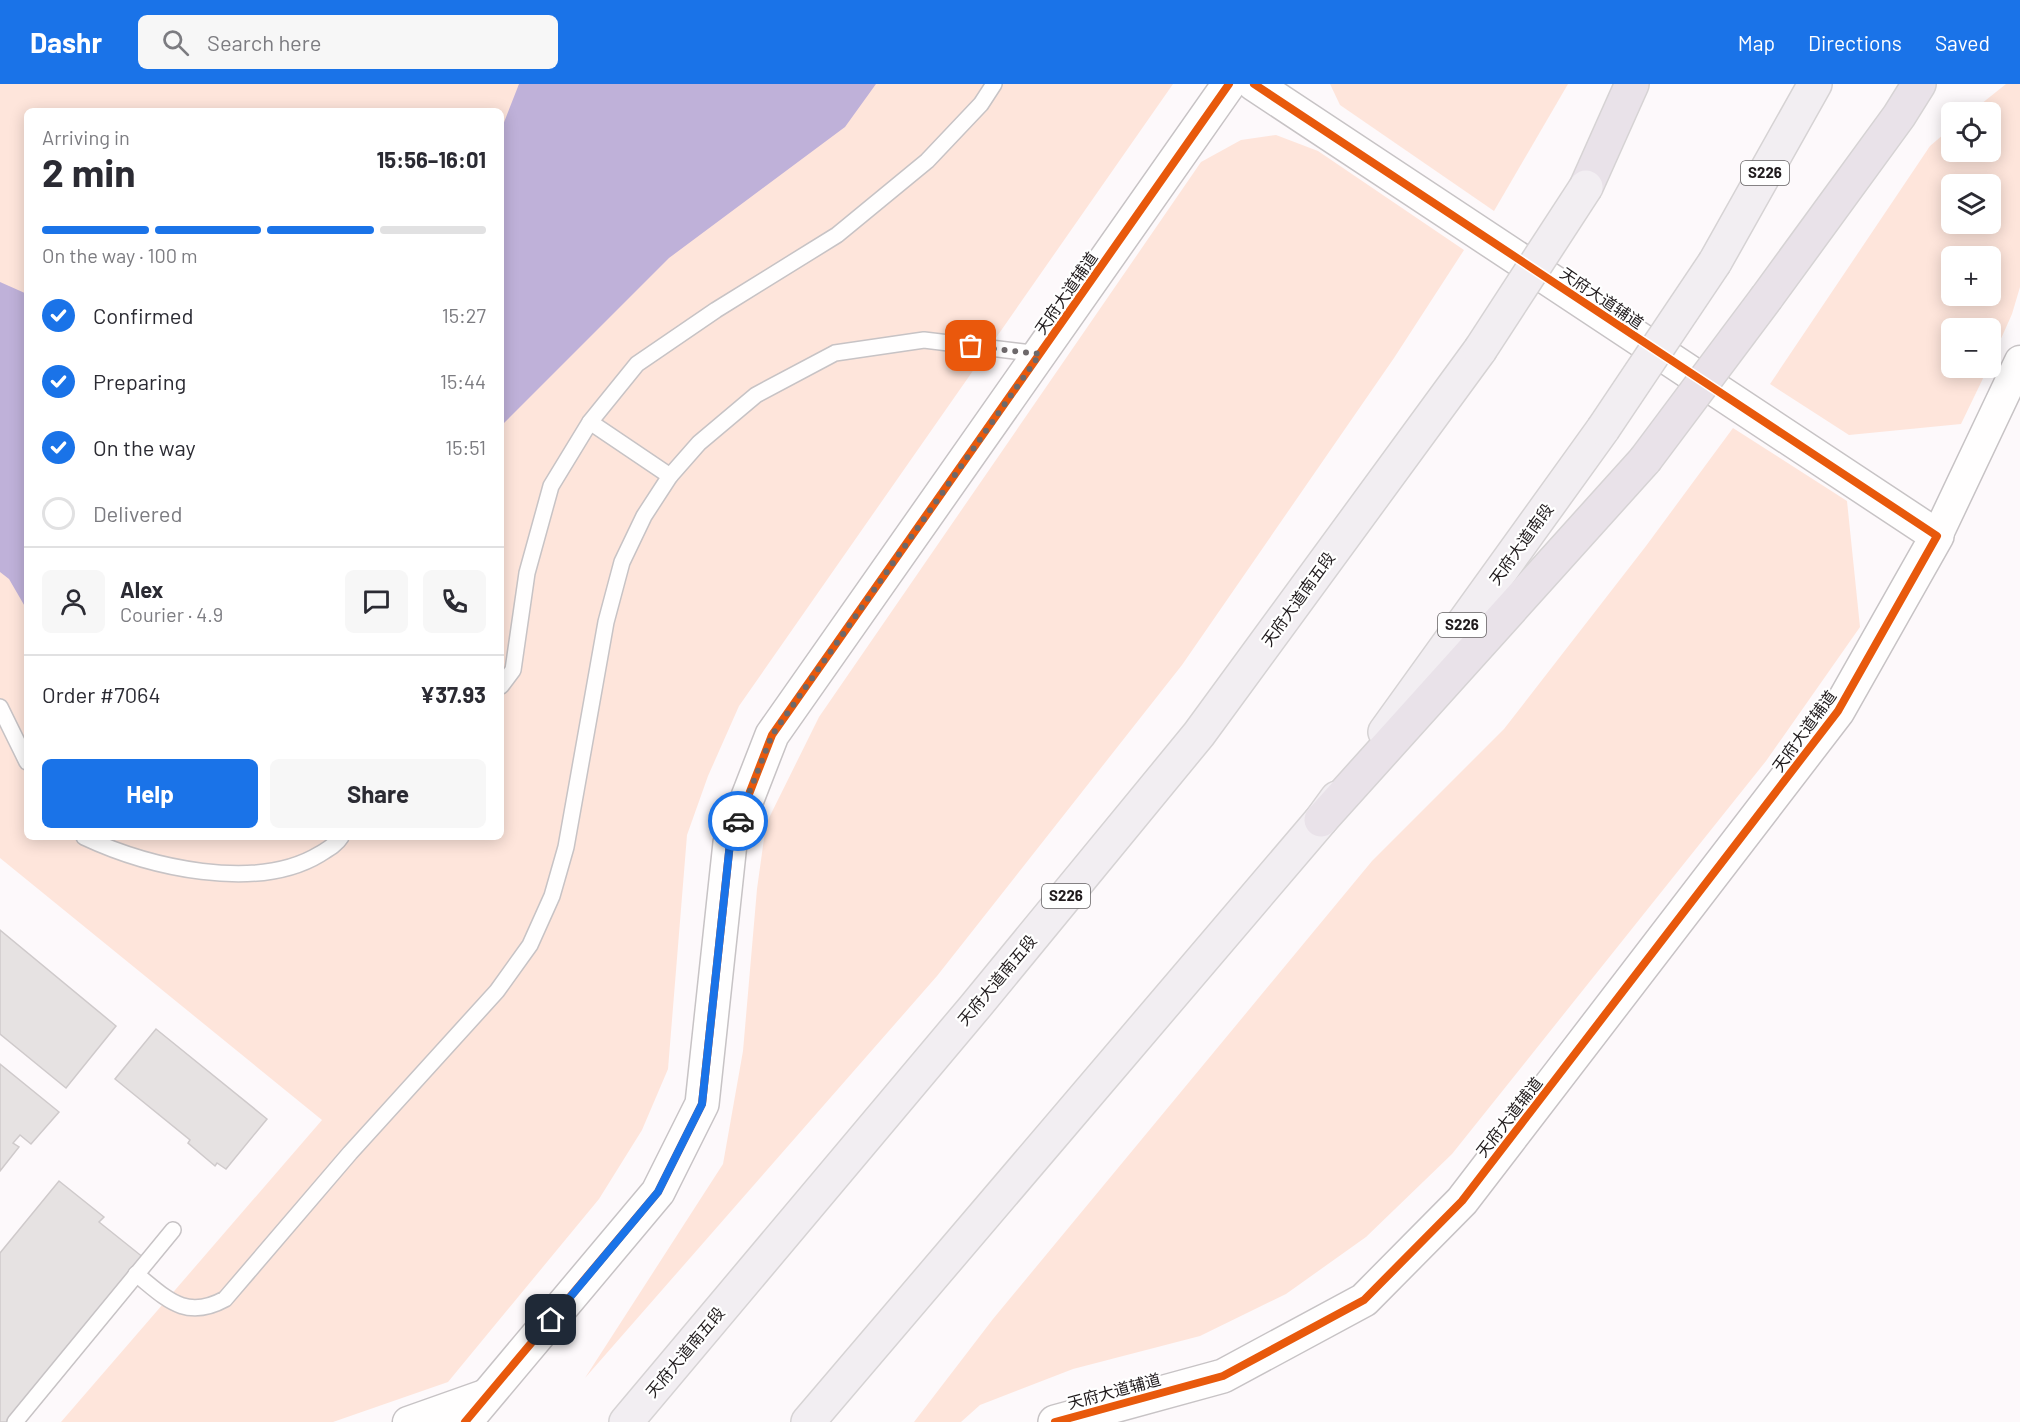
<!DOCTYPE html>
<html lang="en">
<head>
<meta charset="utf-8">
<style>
	body { margin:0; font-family:Barlow,"Noto Sans SC",sans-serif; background:#f7f7f7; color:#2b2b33; height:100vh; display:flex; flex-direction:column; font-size:22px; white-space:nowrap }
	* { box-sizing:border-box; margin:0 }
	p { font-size:20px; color:#7c7c81 }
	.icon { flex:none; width:33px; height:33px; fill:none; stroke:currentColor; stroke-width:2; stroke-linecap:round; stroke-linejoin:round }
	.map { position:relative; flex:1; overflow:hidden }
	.drawer { position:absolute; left:24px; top:24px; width:480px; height:732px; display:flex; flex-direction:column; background:#fff; border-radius:9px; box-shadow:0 3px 15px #0003 }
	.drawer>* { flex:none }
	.tools { position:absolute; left:1941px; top:18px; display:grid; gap:12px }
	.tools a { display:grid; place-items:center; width:60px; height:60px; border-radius:9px; background:#fff; box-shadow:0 3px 15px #0003; font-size:30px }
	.pin { position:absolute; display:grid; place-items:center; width:51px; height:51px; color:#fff; margin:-26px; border-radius:12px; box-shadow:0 3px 9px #0006 }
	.courier { position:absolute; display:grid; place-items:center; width:60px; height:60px; margin:-30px; border:4px solid #1a73e8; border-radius:50%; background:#fff; color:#222; box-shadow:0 2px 8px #0007 }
	.overview em { font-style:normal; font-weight:700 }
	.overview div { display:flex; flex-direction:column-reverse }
	.overview { display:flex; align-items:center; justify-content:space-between; height:102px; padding:0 18px }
	h1 { font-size:39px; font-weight:700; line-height:45px }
	.bar { display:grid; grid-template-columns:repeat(4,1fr); gap:9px 6px; align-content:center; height:72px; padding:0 18px }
	.bar i { height:8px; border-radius:4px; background:#e1e1e2 }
	.bar .active { background:#1a73e8 }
	.bar p { grid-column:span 4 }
	.line { display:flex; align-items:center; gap:15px; padding:0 18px; border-top:2px solid #e1e1e2 }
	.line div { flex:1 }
	.round { display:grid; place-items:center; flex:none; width:63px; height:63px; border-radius:9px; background:#f7f7f7 }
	ol { padding:0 18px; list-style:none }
	li { display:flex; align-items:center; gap:18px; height:66px }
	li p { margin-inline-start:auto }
	li .icon { padding:6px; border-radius:50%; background:#1a73e8; color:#fff; stroke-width:4 }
	li:last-child { color:#7c7c81 }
	li i { width:33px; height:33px; border:3px solid #e1e1e2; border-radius:50% }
	.button { display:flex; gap:12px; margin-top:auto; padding:12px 18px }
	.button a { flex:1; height:69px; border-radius:9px; background:#1a73e8; color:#fff; font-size:24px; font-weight:700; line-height:69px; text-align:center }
	.button a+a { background:#f7f7f7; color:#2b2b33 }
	header { display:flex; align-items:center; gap:36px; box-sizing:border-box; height:84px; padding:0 30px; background:#1a73e8; color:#fff }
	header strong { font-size:28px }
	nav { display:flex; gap:33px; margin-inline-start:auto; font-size:21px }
	.search { width:420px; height:54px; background:#f7f7f7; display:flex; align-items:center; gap:15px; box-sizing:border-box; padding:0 21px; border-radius:9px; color:#7c7c81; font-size:22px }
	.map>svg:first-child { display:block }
	.green { fill:#fee5db; fill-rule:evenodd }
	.water { fill:#bfb1d9 }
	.building { fill:#e6e2e2; stroke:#cfcacb; stroke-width:1.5 }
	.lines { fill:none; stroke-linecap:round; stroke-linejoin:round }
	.lane-casing { stroke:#c7c3c5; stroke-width:18 }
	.street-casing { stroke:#c7c3c5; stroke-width:33 }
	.secondary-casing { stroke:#c7c3c5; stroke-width:36 }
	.primary-casing { stroke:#d6d3d4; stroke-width:36 }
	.highway-casing { stroke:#d6d3d4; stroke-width:36 }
	.lane { stroke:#fffefe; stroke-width:15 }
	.street { stroke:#fffefe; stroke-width:30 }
	.secondary { stroke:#fffefe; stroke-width:33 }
	.primary { stroke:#f2eef2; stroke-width:33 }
	.highway { stroke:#e9e2e9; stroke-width:33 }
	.primary-bridge-casing { stroke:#d6d3d4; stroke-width:36; stroke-linecap:butt }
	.highway-bridge-casing { stroke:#d6d3d4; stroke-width:36; stroke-linecap:butt }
	.primary-bridge { stroke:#f2eef2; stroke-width:33 }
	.highway-bridge { stroke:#e9e2e9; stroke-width:33 }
	.cycleway-casing { stroke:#fff; stroke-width:11 }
	.cycleway { stroke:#e8590c; stroke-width:8 }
	.done { stroke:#6d686a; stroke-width:6; stroke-dasharray:0 10.8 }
	.route { stroke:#1a73e8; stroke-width:8 }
	.labels { text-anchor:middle; stroke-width:4.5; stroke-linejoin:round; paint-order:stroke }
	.shield { fill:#fff; stroke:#625f60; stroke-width:1.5 }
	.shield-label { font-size:15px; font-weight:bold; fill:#1f1a1c }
	.street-label { font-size:16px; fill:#1f1a1c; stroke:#fff }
</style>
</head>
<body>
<header>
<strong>Dashr</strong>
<div class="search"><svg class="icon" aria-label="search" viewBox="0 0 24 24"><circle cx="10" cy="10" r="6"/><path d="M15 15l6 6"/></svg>Search here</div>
<nav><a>Map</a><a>Directions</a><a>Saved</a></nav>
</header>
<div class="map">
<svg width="2020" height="1338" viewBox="0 0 2020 1338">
	<rect width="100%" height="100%" fill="#fdf9fb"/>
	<g class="green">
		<path d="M0,0H1173L739,622L708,692L687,751L668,985L642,1046L599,1115L448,1298L333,1338H61L322,1036L0,774ZM27,27H501V753H27Z"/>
		<path d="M1330,0H1568L1494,127L1340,21Z"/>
		<path d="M2006,0H2020V203L2012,230L1991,277L1990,244H1952V284H1988L1961,340L1849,351L1770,300L1930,62L1951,44L1952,68H1990V28H1971ZM1952,100H1990V140H1952ZM1990,172V212H1952V172Z"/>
		<path d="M1276,51L1318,67L1464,166L1394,274L1182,581L937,892L585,1294L723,1080L743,967L757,805L766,740L819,633L1201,78L1241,56Z"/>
		<path d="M1733,344L1847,417L1860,543L1766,677L1452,1070L1366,1153L1286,1210L1200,1252L1073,1285L980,1321L961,1338H914L993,1235L1372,777L1504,645L1646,462Z"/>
	</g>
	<g class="water">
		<path d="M519,0H876L845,43L669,174L501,342V46Z"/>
		<path d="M0,198L27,210V526L9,495L0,488Z"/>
	</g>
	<g class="building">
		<path d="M0,846L116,942L66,1004L0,950Z"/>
		<path d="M156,945L267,1035L226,1085L217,1079L215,1082L188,1059L190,1056L115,995Z"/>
		<path d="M0,980L59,1028L31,1060L20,1051L13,1059L19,1063L0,1087Z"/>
		<path d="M59,1097L104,1133L99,1138L144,1174L10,1338H0V1169Z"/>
	</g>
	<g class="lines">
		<g class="lane-casing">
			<g id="lane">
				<path d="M590,338L670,392"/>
				<path d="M501,602L513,586L527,489L551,402L590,338L637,280L716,226L837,151L927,77L981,20L994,0"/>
				<path d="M0,623L27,678"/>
				<path d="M84,753C148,783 256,809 320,770C328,765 336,761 341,753"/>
				<path d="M136,1190C166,1214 185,1237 225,1215L350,1069L497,907L530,861L552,812L566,763L606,538L622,478L644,432L670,392L699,359L756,311L835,269L924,256L1040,270"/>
				<path d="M15,1338L173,1146"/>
			</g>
		</g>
		<g class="street-casing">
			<g id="street">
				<path d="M1937,452L2020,277"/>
				<path d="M408,1338L490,1309"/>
			</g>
		</g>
		<g class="secondary-casing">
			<g id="secondary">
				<path d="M465,1338L658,1108L702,1020L730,759L772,651L1229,0"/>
				<path d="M1055,1338L1223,1292L1364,1216L1462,1117L1838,627L1937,452L1254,0"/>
			</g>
		</g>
		<g class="primary-casing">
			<g id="primary">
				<path d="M1715,178L1815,0"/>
				<path d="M1385,648L1603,345"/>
				<path d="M626,1338L974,924L1199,650L1480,266"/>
				<path d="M808,1338L1321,736L1337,714"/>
			</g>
		</g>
		<g class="highway-casing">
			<g id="highway">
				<path d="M1586,103L1632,0"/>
				<path d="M1767,213L1899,32L1919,0"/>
				<path d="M1321,736L1645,376"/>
			</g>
		</g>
		<use href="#lane" class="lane"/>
		<use href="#street" class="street"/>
		<use href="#secondary" class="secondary"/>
		<use href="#primary" class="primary"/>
		<use href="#highway" class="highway"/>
		<g class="primary-bridge-casing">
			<g id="primary-bridge">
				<path d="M1480,266L1586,103"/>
				<path d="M1603,345L1715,178"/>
			</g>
		</g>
		<g class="highway-bridge-casing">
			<path id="highway-bridge" d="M1645,376L1767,213"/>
		</g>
		<use href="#primary-bridge" class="primary-bridge"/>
		<use href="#highway-bridge" class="highway-bridge"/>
		<g class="cycleway-casing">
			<g id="cycleway">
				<path d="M465,1338L658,1108L702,1020L730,759L772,651L1229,0"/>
				<path d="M1055,1338L1223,1292L1364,1216L1462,1117L1838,627L1937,452L1254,0"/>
			</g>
		</g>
		<use href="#cycleway" class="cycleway"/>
	</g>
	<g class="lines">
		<path class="done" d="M738,737L772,651L1040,270L971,262"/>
		<path class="route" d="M551,1236L658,1108L702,1020L730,759L738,737"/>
	</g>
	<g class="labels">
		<g class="shield">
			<rect x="1741" y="77" width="48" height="24" rx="4.5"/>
			<rect x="1438" y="529" width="48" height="24" rx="4.5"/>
			<rect x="1042" y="800" width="48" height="24" rx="4.5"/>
		</g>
		<g class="shield-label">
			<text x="1765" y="94">S226</text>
			<text x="1462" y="546">S226</text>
			<text x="1066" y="817">S226</text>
		</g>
		<g class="street-label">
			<text transform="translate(1066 209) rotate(-55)" y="6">天府大道辅道</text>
			<text transform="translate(1602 214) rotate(34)" y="6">天府大道辅道</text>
			<text transform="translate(1521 460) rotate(-54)" y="6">天府大道南段</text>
			<text transform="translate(1298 515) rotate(-54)" y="6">天府大道南五段</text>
			<text transform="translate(1804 647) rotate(-54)" y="6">天府大道辅道</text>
			<text transform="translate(997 896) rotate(-50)" y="6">天府大道南五段</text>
			<text transform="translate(1509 1033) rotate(-52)" y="6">天府大道辅道</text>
			<text transform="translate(685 1268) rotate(-50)" y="6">天府大道南五段</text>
			<text transform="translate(1114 1307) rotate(-15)" y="6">天府大道辅道</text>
		</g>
	</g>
</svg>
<div class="tools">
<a><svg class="icon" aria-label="locate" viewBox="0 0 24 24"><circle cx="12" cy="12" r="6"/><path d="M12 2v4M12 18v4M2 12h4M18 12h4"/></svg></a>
<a><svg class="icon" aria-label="layers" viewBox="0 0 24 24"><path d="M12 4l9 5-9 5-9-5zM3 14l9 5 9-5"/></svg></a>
<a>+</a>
<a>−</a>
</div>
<div class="pin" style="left:971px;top:262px;background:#ea580c"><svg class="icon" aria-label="bag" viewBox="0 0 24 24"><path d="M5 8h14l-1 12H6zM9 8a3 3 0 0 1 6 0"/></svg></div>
<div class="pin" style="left:551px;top:1236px;background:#1f2937"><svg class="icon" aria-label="home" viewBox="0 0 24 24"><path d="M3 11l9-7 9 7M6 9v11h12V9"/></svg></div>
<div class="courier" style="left:738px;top:737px"><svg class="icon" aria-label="car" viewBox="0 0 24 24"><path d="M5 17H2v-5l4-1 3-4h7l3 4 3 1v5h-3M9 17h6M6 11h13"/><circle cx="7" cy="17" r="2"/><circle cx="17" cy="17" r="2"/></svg></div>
<section class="drawer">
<div class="overview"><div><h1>2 min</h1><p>Arriving in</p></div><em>15:56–16:01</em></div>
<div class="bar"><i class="active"></i><i class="active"></i><i class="active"></i><i></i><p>On the way · 100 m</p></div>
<ol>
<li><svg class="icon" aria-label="check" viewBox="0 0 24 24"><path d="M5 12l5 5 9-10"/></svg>Confirmed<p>15:27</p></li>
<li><svg class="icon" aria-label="check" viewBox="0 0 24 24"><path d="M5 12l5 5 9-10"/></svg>Preparing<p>15:44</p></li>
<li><svg class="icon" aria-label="check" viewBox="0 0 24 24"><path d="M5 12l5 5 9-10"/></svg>On the way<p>15:51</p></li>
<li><i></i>Delivered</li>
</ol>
<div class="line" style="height:108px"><a class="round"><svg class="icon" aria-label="person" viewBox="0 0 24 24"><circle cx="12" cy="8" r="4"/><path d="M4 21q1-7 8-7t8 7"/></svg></a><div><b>Alex</b><p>Courier · 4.9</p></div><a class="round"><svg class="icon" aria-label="chat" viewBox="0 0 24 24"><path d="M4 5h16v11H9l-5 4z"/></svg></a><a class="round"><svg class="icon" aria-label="phone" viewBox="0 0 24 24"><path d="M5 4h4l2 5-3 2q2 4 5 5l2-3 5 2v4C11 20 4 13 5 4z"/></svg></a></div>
<div class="line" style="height:78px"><div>Order #7064</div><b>¥37.93</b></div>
<div class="button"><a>Help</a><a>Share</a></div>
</section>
</div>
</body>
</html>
